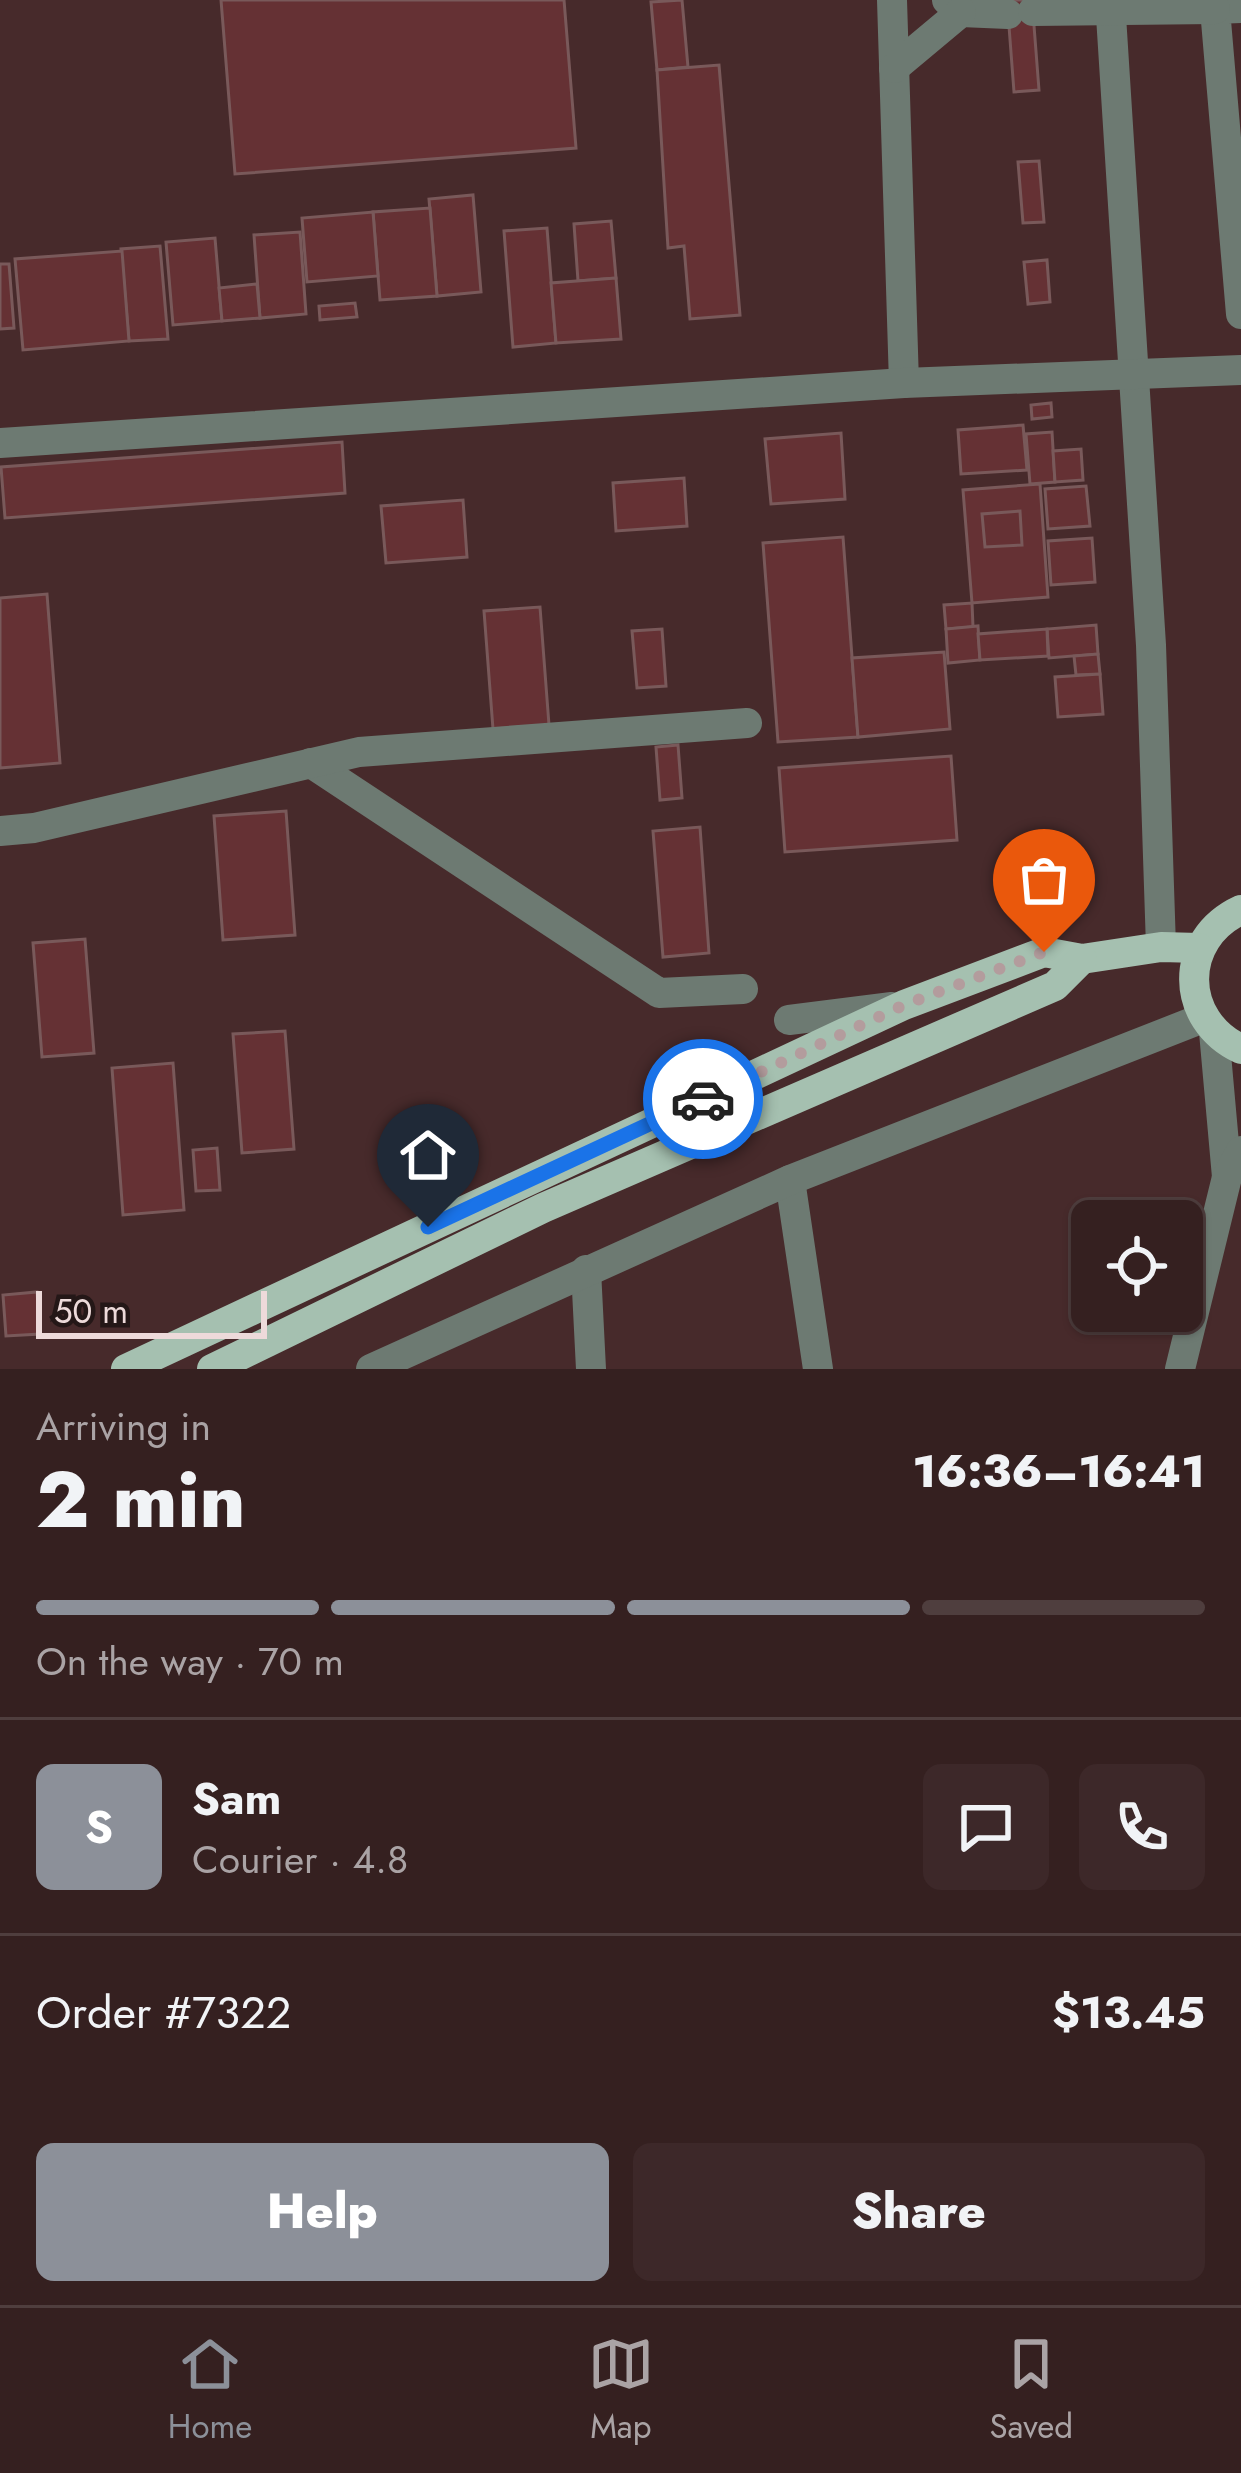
<!DOCTYPE html>
<html lang="en">
<head>
<meta charset="utf-8">
<style>
	body { margin:0; font-family:Jost,sans-serif; background:#3d2829; color:#f1f3f6; height:100vh; display:flex; flex-direction:column; font-size:45px; white-space:nowrap }
	* { box-sizing:border-box; margin:0 }
	p { font-size:39px; color:#aaa3a5 }
	.icon { flex:none; width:66px; height:66px; fill:none; stroke:currentColor; stroke-width:2; stroke-linecap:round; stroke-linejoin:round }
	.map { position:relative; height:1369px; overflow:hidden }
	.panel { display:flex; flex-direction:column; background:#352020; flex:1 }
	.panel>* { flex:none }
	.buttons { position:absolute; left:1071px; top:1200px; display:grid; gap:24px }
	.buttons a { display:grid; place-items:center; width:132px; height:132px; border-radius:18px; background:#352020; box-shadow:0 3px 9px #0004,0 0 0 3px #4f3e3e; font-size:60px }
	.scale { position:absolute; left:36px; bottom:30px; width:231px; box-sizing:border-box; padding-left:12px; border:6px solid #eddada; border-top:0; font-size:33px; line-height:42px; white-space:nowrap; color:#eddada; -webkit-text-stroke:9px #241717; paint-order:stroke }
	.pin { position:absolute; display:grid; place-items:center; width:102px; height:102px; color:#fff; margin:-123px -51px; border-radius:50% 50% 50% 0; rotate:-45deg; box-shadow:0 0 12px #0007 }
	.pin .icon { rotate:45deg }
	.courier { position:absolute; display:grid; place-items:center; width:120px; height:120px; margin:-60px; border:9px solid #1a73e8; border-radius:50%; background:#fff; color:#222; box-shadow:0 3px 15px #0007 }
	.summary em { font-style:normal; font-weight:800 }
	.summary div { display:flex; flex-direction:column-reverse }
	.summary { display:flex; align-items:center; justify-content:space-between; height:204px; padding:0 36px }
	h1 { font-size:78px; font-weight:800; line-height:90px }
	.bar { display:grid; grid-template-columns:repeat(4,1fr); gap:18px 12px; align-content:center; height:144px; padding:0 36px }
	.bar i { height:15px; border-radius:9px; background:#4f3e3e }
	.bar .on { background:#8c9099 }
	.bar p { grid-column:span 4 }
	.line { display:flex; align-items:center; gap:30px; padding:0 36px; border-top:3px solid #4f3e3e }
	.line div { flex:1 }
	.round { display:grid; place-items:center; flex:none; width:126px; height:126px; border-radius:18px; background:#3d2829 }
	.action { display:flex; gap:24px; margin-top:auto; padding:24px 36px }
	.action a { flex:1; height:138px; border-radius:18px; background:#8c9099; color:#fff; font-size:48px; font-weight:800; line-height:138px; text-align:center }
	.action a+a { background:#3d2829; color:#f1f3f6 }
	.menu { display:flex; justify-content:space-around; align-items:center; height:168px; border-top:3px solid #4f3e3e; background:#352020; font-size:33px; color:#aaa3a5 }
	.menu a { display:grid; justify-items:center; gap:6px }
	.menu .on { color:#8c9099 }
	.map>svg:first-child { display:block }
	.building { fill:#653134; stroke:#79595a; stroke-width:3 }
	.lines { fill:none; stroke-linecap:round; stroke-linejoin:round }
	.minor { stroke:#6d7a72; stroke-width:30 }
	.major { stroke:#a5c0b0; stroke-width:30 }
	.done { stroke:#b39c9d; stroke-width:12; stroke-dasharray:0 21.6 }
	.route { stroke:#1a73e8; stroke-width:15 }
</style>
</head>
<body>
<div class="map">
<svg width="1241" height="1369" viewBox="0 0 1241 1369">
	<rect width="100%" height="100%" fill="#472a2b"/>
	<g class="building">
		<path d="M221,0H564L576,148L235,174Z"/>
		<path d="M682,0L688,67L657,70L651,2Z"/>
		<path d="M1007,0H1032L1039,90L1014,92Z"/>
		<path d="M719,65L740,315L690,319L684,246L668,248L657,70Z"/>
		<path d="M1039,161L1044,222L1023,223L1018,162Z"/>
		<path d="M473,195L481,292L437,296L429,199Z"/>
		<path d="M430,208L437,296L380,300L373,212Z"/>
		<path d="M373,212L378,276L307,282L302,218Z"/>
		<path d="M611,221L616,278L578,281L574,224Z"/>
		<path d="M547,228L556,343L513,347L504,231Z"/>
		<path d="M300,232L306,314L260,318L254,235Z"/>
		<path d="M215,238L222,321L173,325L166,242Z"/>
		<path d="M160,246L168,339L129,341L121,249Z"/>
		<path d="M122,251L129,341L23,350L15,259Z"/>
		<path d="M1047,260L1050,302L1028,304L1024,262Z"/>
		<path d="M0,264H9L14,328L0,329Z"/>
		<path d="M616,278L621,339L556,343L551,283Z"/>
		<path d="M257,284L260,318L222,321L219,288Z"/>
		<path d="M355,303L357,317L320,320L319,306Z"/>
		<path d="M1051,403L1052,417L1032,419L1031,405Z"/>
		<path d="M1023,425L1027,470L961,474L958,430Z"/>
		<path d="M1052,432L1055,482L1030,484L1026,434Z"/>
		<path d="M841,433L845,499L771,504L765,439Z"/>
		<path d="M342,442L345,493L5,518L1,467Z"/>
		<path d="M1081,449L1083,480L1055,482L1053,451Z"/>
		<path d="M684,478L687,526L616,531L613,483Z"/>
		<path d="M1040,484L1048,597L972,603L963,490Z"/>
		<path d="M1086,486L1090,526L1048,529L1045,489Z"/>
		<path d="M463,500L467,557L386,563L381,506Z"/>
		<path d="M1020,511L1022,545L985,547L982,514Z"/>
		<path d="M843,537L858,737L778,742L763,543Z"/>
		<path d="M1092,538L1095,582L1051,585L1048,541Z"/>
		<path d="M47,594L60,763L0,768V598Z"/>
		<path d="M972,603L973,627L946,629L944,605Z"/>
		<path d="M540,607L549,725L493,729L484,611Z"/>
		<path d="M1096,625L1098,654L1049,658L1047,629Z"/>
		<path d="M978,626L980,660L948,663L946,629Z"/>
		<path d="M662,629L666,686L637,688L632,631Z"/>
		<path d="M1047,629L1048,656L980,660L978,634Z"/>
		<path d="M944,652L950,729L858,737L852,658Z"/>
		<path d="M1098,654L1100,674L1076,675L1074,656Z"/>
		<path d="M1100,674L1103,714L1058,717L1055,677Z"/>
		<path d="M678,745L682,798L660,800L656,747Z"/>
		<path d="M951,756L957,840L785,852L779,768Z"/>
		<path d="M286,811L295,935L223,940L214,816Z"/>
		<path d="M700,827L709,953L663,957L653,831Z"/>
		<path d="M85,939L94,1053L42,1057L33,943Z"/>
		<path d="M285,1031L294,1149L242,1153L233,1034Z"/>
		<path d="M173,1063L184,1210L123,1215L112,1068Z"/>
		<path d="M217,1148L220,1190L196,1191L193,1150Z"/>
		<path d="M37,1292L40,1334L6,1336L3,1295Z"/>
	</g>
	<g class="lines">
		<g class="minor">
			<path d="M892,0L904,383"/>
			<path d="M947,0L961,12L1008,14"/>
			<path d="M1110,0L1151,645L1161,947"/>
			<path d="M1241,8L1215,9L1241,314"/>
			<path d="M1033,11L1215,9"/>
			<path d="M894,68L961,12"/>
			<path d="M0,443L904,383L1241,370"/>
			<path d="M311,763L659,993L743,989"/>
			<path d="M0,831L34,828L359,752L747,723"/>
			<path d="M789,1020L892,1007"/>
			<path d="M1214,1032L1227,1177"/>
			<path d="M790,1180L818,1369"/>
			<path d="M586,1270L591,1369"/>
			<path d="M371,1369L790,1180L1203,1018"/>
			<path d="M1180,1369L1227,1177L1241,1151"/>
		</g>
		<g class="major">
			<path d="M1241,910C1178,939 1179,1020 1241,1049"/>
			<path d="M126,1369L904,1005L1044,952L1082,959L1161,947L1199,948"/>
			<path d="M212,1369L543,1208L1055,986L1082,959"/>
		</g>
	</g>
	<g class="lines">
		<path class="done" d="M703,1099L904,1005L1044,952"/>
		<path class="route" d="M428,1227L703,1099"/>
	</g>
</svg>
<div class="buttons">
<a><svg class="icon" aria-label="locate" viewBox="0 0 24 24"><circle cx="12" cy="12" r="6"/><path d="M12 2v4M12 18v4M2 12h4M18 12h4"/></svg></a>
</div>
<div class="scale">50 m</div>
<div class="pin" style="left:1044px;top:952px;background:#ea580c"><svg class="icon" aria-label="bag" viewBox="0 0 24 24"><path d="M5 8h14l-1 12H6zM9 8a3 3 0 0 1 6 0"/></svg></div>
<div class="pin" style="left:428px;top:1227px;background:#1f2937"><svg class="icon" aria-label="home" viewBox="0 0 24 24"><path d="M3 11l9-7 9 7M6 9v11h12V9"/></svg></div>
<div class="courier" style="left:703px;top:1099px"><svg class="icon" aria-label="car" viewBox="0 0 24 24"><path d="M5 17H2v-5l4-1 3-4h7l3 4 3 1v5h-3M9 17h6M6 11h13"/><circle cx="7" cy="17" r="2"/><circle cx="17" cy="17" r="2"/></svg></div>
</div>
<section class="panel">
<div class="summary"><div><h1>2 min</h1><p>Arriving in</p></div><em>16:36–16:41</em></div>
<div class="bar"><i class="on"></i><i class="on"></i><i class="on"></i><i></i><p>On the way · 70 m</p></div>
<div class="line" style="height:216px"><b class="round" style="background:#8c9099;color:#fff">S</b><div><b>Sam</b><p>Courier · 4.8</p></div><a class="round"><svg class="icon" aria-label="chat" viewBox="0 0 24 24"><path d="M4 5h16v11H9l-5 4z"/></svg></a><a class="round"><svg class="icon" aria-label="phone" viewBox="0 0 24 24"><path d="M5 4h4l2 5-3 2q2 4 5 5l2-3 5 2v4C11 20 4 13 5 4z"/></svg></a></div>
<div class="line" style="height:156px"><div>Order #7322</div><b>$13.45</b></div>
<div class="action"><a>Help</a><a>Share</a></div>
</section>
<nav class="menu">
<a class="on"><svg class="icon" aria-label="home" viewBox="0 0 24 24"><path d="M3 11l9-7 9 7M6 9v11h12V9"/></svg>Home</a>
<a><svg class="icon" aria-label="map" viewBox="0 0 24 24"><path d="M3 6l6-2 6 2 6-2v14l-6 2-6-2-6 2zM9 4v14M15 6v14"/></svg>Map</a>
<a><svg class="icon" aria-label="saved" viewBox="0 0 24 24"><path d="M7 4h10v16l-5-4-5 4z"/></svg>Saved</a>
</nav>
</body>
</html>
